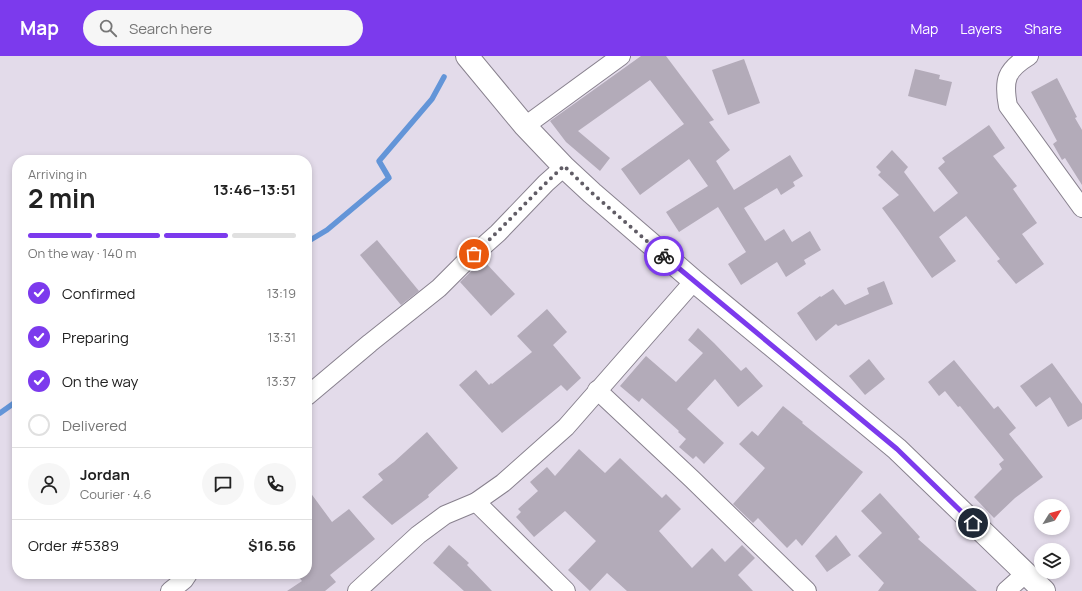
<!DOCTYPE html>
<html lang="en">
<head>
<meta charset="utf-8">
<style>
	body { margin:0; font-family:Manrope,sans-serif; background:#f6f6f6; color:#222; height:100vh; display:flex; flex-direction:column; font-size:15px; white-space:nowrap }
	* { box-sizing:border-box; margin:0 }
	p { font-size:13px; color:#767676 }
	.icon { flex:none; width:22px; height:22px; fill:none; stroke:currentColor; stroke-width:2; stroke-linecap:round; stroke-linejoin:round }
	.map { position:relative; flex:1; overflow:hidden }
	.sheet { position:absolute; left:12px; top:99px; width:300px; height:424px; display:flex; flex-direction:column; background:#fff; border-radius:16px; box-shadow:0 2px 6px #0003 }
	.sheet>* { flex:none }
	.needle { width:26px; rotate:53deg }
	.fabs { position:absolute; left:1034px; top:443px; display:grid; gap:8px }
	.fabs a { display:grid; place-items:center; width:36px; height:36px; border-radius:50%; background:#fff; box-shadow:0 2px 6px #0003; font-size:20px }
	.pin { position:absolute; display:grid; place-items:center; width:34px; height:34px; color:#fff; margin:-17px; border:2px solid #fff; border-radius:50%; box-shadow:0 1px 4px #0007 }
	.courier { position:absolute; display:grid; place-items:center; width:40px; height:40px; margin:-20px; border:3px solid #7c3aed; border-radius:50%; background:#fff; color:#222; box-shadow:0 1px 5px #0007 }
	.overview em { font-style:normal; font-weight:700 }
	.overview div { display:flex; flex-direction:column-reverse }
	.overview { display:flex; align-items:center; justify-content:space-between; height:68px; padding:0 16px }
	h1 { font-size:26px; font-weight:700; line-height:30px }
	.bar { display:grid; grid-template-columns:repeat(4,1fr); gap:6px 4px; align-content:center; height:48px; padding:0 16px }
	.bar i { height:5px; border-radius:3px; background:#e0e0e0 }
	.bar .active { background:#7c3aed }
	.bar p { grid-column:span 4 }
	.line { display:flex; align-items:center; gap:10px; padding:0 16px; border-top:1px solid #e0e0e0 }
	.line div { flex:1 }
	.round { display:grid; place-items:center; flex:none; width:42px; height:42px; border-radius:21px; background:#f6f6f6 }
	ol { padding:0 16px; list-style:none }
	li { display:flex; align-items:center; gap:12px; height:44px }
	li p { margin-inline-start:auto }
	li .icon { padding:4px; border-radius:50%; background:#7c3aed; color:#fff; stroke-width:4 }
	li:last-child { color:#767676 }
	li i { width:22px; height:22px; border:2px solid #e0e0e0; border-radius:50% }
	header { display:flex; align-items:center; gap:24px; box-sizing:border-box; height:56px; padding:0 20px; background:#7c3aed; color:#fff }
	header strong { font-size:19px }
	nav { display:flex; gap:22px; margin-inline-start:auto; font-size:14px }
	.search { width:280px; height:36px; background:#f6f6f6; display:flex; align-items:center; gap:10px; box-sizing:border-box; padding:0 14px; border-radius:22px; color:#767676; font-size:15px }
	.map>svg:first-child { display:block }
	.lines { fill:none; stroke-linecap:round; stroke-linejoin:round }
	.stream { stroke:#6395d8; stroke-width:5.5 }
	.building { fill:#b3abb9 }
	.street-casing { stroke:#88818e; stroke-width:20 }
	.secondary-casing { stroke:#88818e; stroke-width:24 }
	.street { stroke:#fff; stroke-width:18 }
	.secondary { stroke:#fff; stroke-width:22 }
	.done { stroke:#605c65; stroke-width:4; stroke-dasharray:0 7.2 }
	.route { stroke:#7c3aed; stroke-width:5 }
</style>
</head>
<body>
<header>
<strong>Map</strong>
<div class="search"><svg class="icon" aria-label="search" viewBox="0 0 24 24"><circle cx="10" cy="10" r="6"/><path d="M15 15l6 6"/></svg>Search here</div>
<nav><a>Map</a><a>Layers</a><a>Share</a></nav>
</header>
<div class="map">
<svg width="1082" height="535" viewBox="0 0 1082 535">
	<rect width="100%" height="100%" fill="#e3dbea"/>
	<g class="lines">
		<g class="stream">
			<path d="M307,186L327,174L389,122L379,105L432,43L444,21"/>
			<path d="M0,357L17,345"/>
		</g>
	</g>
	<g class="building">
		<path d="M641,0H666L714,64L709,66L730,94L716,105L734,134L790,99L803,120L793,126L795,130L781,139L777,132L744,152L765,185L784,173L792,186L810,175L821,194L804,204L806,208L786,221L777,206L741,229L728,208L746,196L718,151L679,176L666,156L708,130L689,103L640,139L621,113L684,68L650,24L578,75L610,102L600,115L566,86L550,65Z"/>
		<path d="M744,3L760,47L728,59L712,14Z"/>
		<path d="M915,13L940,19L939,23L952,26L946,50L908,40Z"/>
		<path d="M1057,22L1077,61L1075,62L1082,74V129L1065,102L1062,104L1053,88L1057,85L1031,36Z"/>
		<path d="M989,69L1005,92L993,100L1017,130L1013,133L1037,167L1022,178L1044,208L1016,228L997,205L1000,203L966,160L939,181L956,205L932,222L899,175L882,152L899,139L878,119L881,116L876,111L892,94L908,111L904,116L934,156L958,137L938,112L945,106L942,102Z"/>
		<path d="M377,184L419,235L401,249L360,199Z"/>
		<path d="M483,204L515,238L491,260L460,226Z"/>
		<path d="M884,225L893,248L838,270L836,268L816,285L797,257L820,240L821,241L833,233L845,249L869,238L867,232Z"/>
		<path d="M547,253L567,276L553,289L581,322L567,335L561,329L502,377L459,329L476,314L489,329L491,327L492,328L532,296L517,280Z"/>
		<path d="M698,272L714,287L741,315L746,311L763,330L738,351L715,323L687,353L724,387L704,408L696,400L693,403L679,391L686,383L678,376L679,375L642,342L639,346L620,330L646,300L676,326L703,297L688,284Z"/>
		<path d="M869,303L885,323L865,339L849,320Z"/>
		<path d="M954,304L994,353L998,350L1016,372L1009,378L1043,421L1015,442L994,462L974,441L1002,413L999,408L1004,404L960,350L958,351L945,335L939,340L928,326Z"/>
		<path d="M1052,307L1082,348V363L1068,371L1050,341L1036,351L1020,330Z"/>
		<path d="M783,350L803,366L802,367L863,416L802,490L796,483L787,492L758,462L753,467L733,448L765,412L739,388L752,375L758,380Z"/>
		<path d="M427,376L458,412L428,439L429,441L392,469L362,441L383,424L378,418L394,406Z"/>
		<path d="M579,393L605,417L620,402L662,442L666,438L681,453L659,475L692,512L712,492L725,506L742,489L755,502L738,519L753,535H627L607,517L590,535L568,514L596,485L565,455L534,481L516,461L521,456L518,453L538,435L530,426L547,411L555,420Z"/>
		<path d="M307,432L332,466L349,453L375,483L330,519L336,526L325,535H287L302,525L296,518H307Z"/>
		<path d="M880,437L920,481L918,483L977,535H878L884,527L858,500L882,477L861,455Z"/>
		<path d="M836,479L851,499L827,516L815,500Z"/>
		<path d="M449,489L469,507L467,509L492,535H464L433,507Z"/>
	</g>
	<g class="lines">
		<g class="street-casing">
			<g id="street">
				<path d="M1029,0C1006,14 1003,24 1008,50L1082,152"/>
				<path d="M525,70L621,0"/>
				<path d="M597,334L692,423L807,535"/>
				<path d="M307,340L370,287L439,232L462,209L498,177L546,127L564,111"/>
				<path d="M476,446L566,535"/>
				<path d="M170,535L184,524L188,518"/>
				<path d="M357,535L418,479L445,459L476,446L503,427L566,371L694,225"/>
				<path d="M1006,535L1025,518"/>
			</g>
		</g>
		<g class="secondary-casing">
			<path id="secondary" d="M467,0L525,70L564,111L592,137L694,225L897,393L1044,535"/>
		</g>
		<use href="#street" class="street"/>
		<use href="#secondary" class="secondary"/>
	</g>
	<g class="lines">
		<path class="done" d="M474,198C505,170 533,138 564,110L592,137L664,200"/>
		<path class="route" d="M664,200L897,393L973,467"/>
	</g>
</svg>
<div class="fabs">
<a><svg class="needle" viewBox="-14 -14 28 28"><path d="M0-13l5 13h-10z" fill="#e53935"/><path d="M0 13l5-13h-10z" fill="#767676"/></svg></a>
<a><svg class="icon" aria-label="layers" viewBox="0 0 24 24"><path d="M12 4l9 5-9 5-9-5zM3 14l9 5 9-5"/></svg></a>
</div>
<div class="pin" style="left:474px;top:198px;background:#ea580c"><svg class="icon" aria-label="bag" viewBox="0 0 24 24"><path d="M5 8h14l-1 12H6zM9 8a3 3 0 0 1 6 0"/></svg></div>
<div class="pin" style="left:973px;top:467px;background:#1f2937"><svg class="icon" aria-label="home" viewBox="0 0 24 24"><path d="M3 11l9-7 9 7M6 9v11h12V9"/></svg></div>
<div class="courier" style="left:664px;top:200px"><svg class="icon" aria-label="bike" viewBox="0 0 24 24"><circle cx="6" cy="16" r="4"/><circle cx="18" cy="16" r="4"/><path d="M6 16l4-8h5l3 8M10 8l3 8H6M13 5h3"/></svg></div>
<section class="sheet">
<div class="overview"><div><h1>2 min</h1><p>Arriving in</p></div><em>13:46–13:51</em></div>
<div class="bar"><i class="active"></i><i class="active"></i><i class="active"></i><i></i><p>On the way · 140 m</p></div>
<ol>
<li><svg class="icon" aria-label="check" viewBox="0 0 24 24"><path d="M5 12l5 5 9-10"/></svg>Confirmed<p>13:19</p></li>
<li><svg class="icon" aria-label="check" viewBox="0 0 24 24"><path d="M5 12l5 5 9-10"/></svg>Preparing<p>13:31</p></li>
<li><svg class="icon" aria-label="check" viewBox="0 0 24 24"><path d="M5 12l5 5 9-10"/></svg>On the way<p>13:37</p></li>
<li><i></i>Delivered</li>
</ol>
<div class="line" style="height:72px"><a class="round"><svg class="icon" aria-label="person" viewBox="0 0 24 24"><circle cx="12" cy="8" r="4"/><path d="M4 21q1-7 8-7t8 7"/></svg></a><div><b>Jordan</b><p>Courier · 4.6</p></div><a class="round"><svg class="icon" aria-label="chat" viewBox="0 0 24 24"><path d="M4 5h16v11H9l-5 4z"/></svg></a><a class="round"><svg class="icon" aria-label="phone" viewBox="0 0 24 24"><path d="M5 4h4l2 5-3 2q2 4 5 5l2-3 5 2v4C11 20 4 13 5 4z"/></svg></a></div>
<div class="line" style="height:52px"><div>Order #5389</div><b>$16.56</b></div>
</section>
</div>
</body>
</html>
